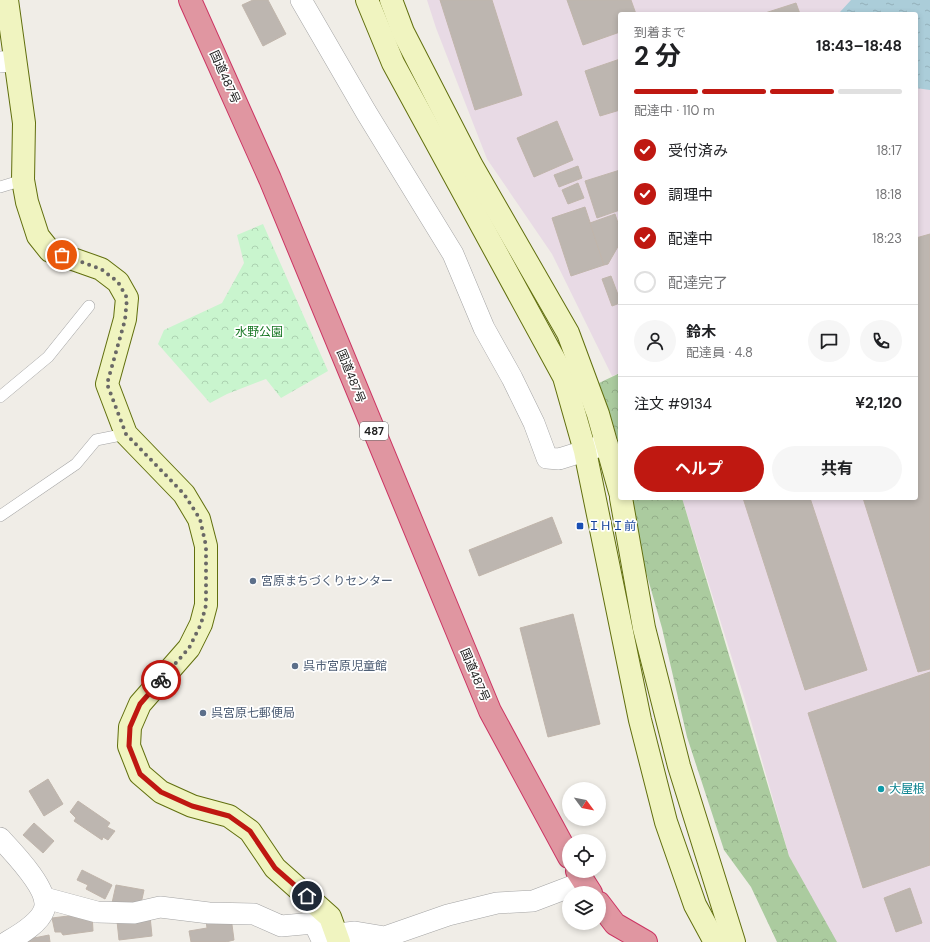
<!DOCTYPE html>
<html lang="ja">
<head>
<meta charset="utf-8">
<style>
	body { margin:0; font-family:"DM Sans","Noto Sans JP",sans-serif; background:#f6f6f6; color:#202124; height:100vh; display:flex; flex-direction:column; font-size:15px; white-space:nowrap }
	* { box-sizing:border-box; margin:0 }
	p { font-size:13px; color:#757577 }
	.icon { flex:none; width:22px; height:22px; fill:none; stroke:currentColor; stroke-width:2; stroke-linecap:round; stroke-linejoin:round }
	.map { position:relative; flex:1; overflow:hidden }
	.sheet { position:absolute; left:618px; top:12px; width:300px; height:488px; display:flex; flex-direction:column; background:#fff; border-radius:4px; box-shadow:0 2px 6px #0003 }
	.sheet>* { flex:none }
	.needle { width:26px; rotate:122deg }
	.controls { position:absolute; left:562px; top:782px; display:grid; gap:8px }
	.controls a { display:grid; place-items:center; width:44px; height:44px; border-radius:50%; background:#fff; box-shadow:0 2px 6px #0003; font-size:20px }
	.pin { position:absolute; display:grid; place-items:center; width:34px; height:34px; color:#fff; margin:-17px; border:2px solid #fff; border-radius:50%; box-shadow:0 1px 4px #0007 }
	.courier { position:absolute; display:grid; place-items:center; width:40px; height:40px; margin:-20px; border:3px solid #bf1811; border-radius:50%; background:#fff; color:#222; box-shadow:0 1px 5px #0007 }
	.head em { font-style:normal; font-weight:700 }
	.head div { display:flex; flex-direction:column-reverse }
	.head { display:flex; align-items:center; justify-content:space-between; height:68px; padding:0 16px }
	h1 { font-size:26px; font-weight:700; line-height:30px }
	.bar { display:grid; grid-template-columns:repeat(4,1fr); gap:6px 4px; align-content:center; height:48px; padding:0 16px }
	.bar i { height:5px; border-radius:3px; background:#e0e0e0 }
	.bar .selected { background:#bf1811 }
	.bar p { grid-column:span 4 }
	.line { display:flex; align-items:center; gap:10px; padding:0 16px; border-top:1px solid #e0e0e0 }
	.line div { flex:1 }
	.round { display:grid; place-items:center; flex:none; width:42px; height:42px; border-radius:21px; background:#f6f6f6 }
	ol { padding:0 16px; list-style:none }
	li { display:flex; align-items:center; gap:12px; height:44px }
	li p { margin-inline-start:auto }
	li .icon { padding:4px; border-radius:50%; background:#bf1811; color:#fff; stroke-width:4 }
	li:last-child { color:#757577 }
	li i { width:22px; height:22px; border:2px solid #e0e0e0; border-radius:50% }
	.button { display:flex; gap:8px; margin-top:auto; padding:8px 16px }
	.button a { flex:1; height:46px; border-radius:24px; background:#bf1811; color:#fff; font-size:16px; font-weight:700; line-height:46px; text-align:center }
	.button a+a { background:#f6f6f6; color:#202124 }
	.map>svg:first-child { display:block }
	.industrial { fill:#e8dae5 }
	.forest { fill:url(#forest-crowns) }
	.park { fill:url(#park-crowns) }
	.water { fill:url(#water-ripples) }
	.building { fill:#bdb6b0; stroke:#c0b5ab }
	.lines { fill:none; stroke-linecap:round; stroke-linejoin:round }
	.lane-casing { stroke:#a4a4a4; stroke-width:12 }
	.street-casing { stroke:#a4a4a4; stroke-width:22 }
	.secondary-casing { stroke:#616f0e; stroke-width:24 }
	.highway-casing { stroke:#cc3563; stroke-width:24 }
	.lane { stroke:#fff; stroke-width:11 }
	.street { stroke:#fff; stroke-width:21 }
	.secondary { stroke:#f0f4c0; stroke-width:22 }
	.highway { stroke:#e096a1; stroke-width:22 }
	.done { stroke:#696866; stroke-width:4; stroke-dasharray:0 7.2 }
	.route { stroke:#bf1811; stroke-width:5 }
	.transit-dot { fill:#1a4fb4; stroke:#fff; stroke-width:1.5 }
	.service-dot { fill:#5c6f8a; stroke:#fff; stroke-width:1.5 }
	.culture-dot { fill:#0f9aa8; stroke:#fff; stroke-width:1.5 }
	.labels { text-anchor:middle; stroke-width:3.5; stroke-linejoin:round; paint-order:stroke }
	.shield { fill:#fff; stroke:#636363; stroke-width:1 }
	.shield-label { font-size:11px; font-weight:bold; fill:#202020 }
	.street-label { font-size:12px; fill:#202020; stroke:#fff }
	.park-label { font-size:12px; fill:#157621; stroke:#fff }
	.transit-label { font-size:12px; fill:#164399; stroke:#fff; text-anchor:start }
	.service-label { font-size:12px; fill:#4e5e75; stroke:#fff; text-anchor:start }
	.culture-label { font-size:12px; fill:#0d838f; stroke:#fff; text-anchor:start }
</style>
</head>
<body>
<div class="map">
<svg width="930" height="942" viewBox="0 0 930 942">
	<defs>
		<pattern id="forest-crowns" width="20" height="18" patternUnits="userSpaceOnUse"><rect width="20" height="18" fill="#abcb9f"/><path d="M2 6a3 3 0 1 1 6 0M12 15a3 3 0 1 1 6 0" fill="none" stroke="#93ae89"/></pattern>
		<pattern id="park-crowns" width="20" height="18" patternUnits="userSpaceOnUse"><rect width="20" height="18" fill="#c9f5ce"/><path d="M2 6a3 3 0 1 1 6 0M12 15a3 3 0 1 1 6 0" fill="none" stroke="#acd2b1"/></pattern>
		<pattern id="water-ripples" width="26" height="14" patternUnits="userSpaceOnUse"><rect width="26" height="14" fill="#abcdd9"/><path d="M2 4q2-2 4 0t4 0M15 11q2-2 4 0t4 0" fill="none" stroke="#93b0ba"/></pattern>
	</defs>
	<rect width="100%" height="100%" fill="#f0ede7"/>
	<path class="industrial" d="M427,0H930V942H835L789,856L745,700L682,498H916V14H620V373L612,376L552,254L487,159L436,28Z"/>
	<g class="forest">
		<path d="M620,373V447L599,383Z"/>
		<path d="M630,498H682L789,856L837,942H777L751,887L724,850L687,737L662,628L638,544Z"/>
	</g>
	<path class="park" d="M263,224L328,371L281,398L266,379L227,394L210,403L158,344L164,330L222,303L244,263L237,235Z"/>
	<path class="water" d="M851,0H930V90L916,88V14H841L840,12Z"/>
	<g class="building">
		<path d="M253,0H268L286,34L263,46L242,5Z"/>
		<path d="M440,0H492L522,95L475,110Z"/>
		<path d="M567,0H631L636,14H620V32L583,45Z"/>
		<path d="M796,3L800,14H762Z"/>
		<path d="M620,59V110L600,116L585,71Z"/>
		<path d="M557,121L573,160L534,177L517,138Z"/>
		<path d="M578,166L582,178L559,187L554,175Z"/>
		<path d="M620,170V210L597,218L585,181Z"/>
		<path d="M578,183L584,198L568,204L562,190Z"/>
		<path d="M585,207L604,265L571,276L552,218Z"/>
		<path d="M615,214L620,229V243L608,264L604,265L590,223Z"/>
		<path d="M930,234V669L918,672L863,498H916V238Z"/>
		<path d="M611,276L620,300V303L612,306L602,279Z"/>
		<path d="M743,498H810L867,670L805,690Z"/>
		<path d="M552,517L562,543L479,576L469,550Z"/>
		<path d="M573,614L600,724L548,737L520,628Z"/>
		<path d="M930,672V865L863,888L808,713Z"/>
		<path d="M48,779L63,804L44,816L29,791Z"/>
		<path d="M78,801L110,823L107,827L115,831L108,840L103,837L102,840L74,821L76,818L70,812Z"/>
		<path d="M34,823L54,841L43,853L23,835Z"/>
		<path d="M82,870L112,885L105,899L86,889L88,885L77,880Z"/>
		<path d="M116,885L144,890L140,908L112,903Z"/>
		<path d="M910,888L922,923L896,932L884,898Z"/>
		<path d="M92,913L93,931L63,935L61,932H55L52,918Z"/>
		<path d="M150,916L152,936L119,940L117,921Z"/>
		<path d="M231,917L234,940L226,942H191L189,931L207,928L206,921Z"/>
		<path d="M49,935L50,942H24V940Z"/>
	</g>
	<g class="lines">
		<g class="lane-casing">
			<g id="lane">
				<path d="M0,187L23,180"/>
				<path d="M0,397L48,357L89,306"/>
				<path d="M0,516L76,464L96,440L126,434"/>
			</g>
		</g>
		<g class="street-casing">
			<g id="street">
				<path d="M301,0L366,112L453,254L484,328L512,378L534,423L547,458L559,459L607,444"/>
				<path d="M0,62L14,61"/>
				<path d="M0,838C13,852 51,891 44,910C39,924 19,935 7,942"/>
				<path d="M45,898L97,912L134,913L160,907L209,913L254,914L281,926L314,923L323,942"/>
				<path d="M338,934L355,932L385,937L448,915L497,903L533,901L583,882"/>
			</g>
		</g>
		<g class="secondary-casing">
			<g id="secondary">
				<path d="M7,0L24,123L23,180L27,202L38,236L50,251L101,269L118,282L127,298L125,319L107,384L126,434L184,494L199,519L206,546V605L201,624L189,648L140,704L130,727L129,746L140,774L161,792L192,806L229,816L250,831L275,868L330,917L339,942"/>
				<path d="M367,0L393,63L564,377L585,451L640,720L666,822L695,905L715,942"/>
				<path d="M391,0L403,32L472,166L568,333L598,414L620,492"/>
				<path d="M621,498L644,628L679,766L734,942"/>
			</g>
		</g>
		<g class="highway-casing">
			<g id="highway">
				<path d="M190,0L270,179L490,711L569,857"/>
				<path d="M577,871L591,893"/>
				<path d="M599,903L615,924L646,942"/>
			</g>
		</g>
		<use href="#lane" class="lane"/>
		<use href="#street" class="street"/>
		<use href="#secondary" class="secondary"/>
		<use href="#highway" class="highway"/>
	</g>
	<g class="lines">
		<path class="done" d="M62,255L101,269L118,282L127,298L125,320L107,384L126,434L184,494L200,519L206,546V605L201,624L189,648L161,680"/>
		<path class="route" d="M161,680L140,704L130,727L129,746L140,774L161,792L192,806L229,816L250,831L275,868L307,896"/>
	</g>
	<rect class="transit-dot" x="576" y="522" width="8" height="8" rx="2"/>
	<g class="service-dot">
		<circle cx="253" cy="581" r="4"/>
		<circle cx="295" cy="666" r="4"/>
		<circle cx="203" cy="713" r="4"/>
	</g>
	<circle class="culture-dot" cx="881" cy="789" r="4"/>
	<g class="labels">
		<rect class="shield" x="360" y="422" width="28" height="18" rx="3"/>
		<g class="shield-label">
			<text x="374" y="435">487</text>
		</g>
		<g class="street-label">
			<text transform="translate(225 77) rotate(66)" y="4">国道487号</text>
			<text transform="translate(351 376) rotate(68)" y="4">国道487号</text>
			<text transform="translate(475 675) rotate(67)" y="4">国道487号</text>
		</g>
		<g class="park-label">
			<text x="259" y="336">水野公園</text>
		</g>
		<g class="transit-label">
			<text x="588" y="530">ＩＨＩ前</text>
		</g>
		<g class="service-label">
			<text x="261" y="585">宮原まちづくりセンター</text>
			<text x="303" y="670">呉市宮原児童館</text>
			<text x="211" y="717">呉宮原七郵便局</text>
		</g>
		<g class="culture-label">
			<text x="889" y="793">大屋根</text>
		</g>
	</g>
</svg>
<div class="controls">
<a><svg class="needle" viewBox="-14 -14 28 28"><path d="M0-13l5 13h-10z" fill="#e53935"/><path d="M0 13l5-13h-10z" fill="#757577"/></svg></a>
<a><svg class="icon" aria-label="locate" viewBox="0 0 24 24"><circle cx="12" cy="12" r="6"/><path d="M12 2v4M12 18v4M2 12h4M18 12h4"/></svg></a>
<a><svg class="icon" aria-label="layers" viewBox="0 0 24 24"><path d="M12 4l9 5-9 5-9-5zM3 14l9 5 9-5"/></svg></a>
</div>
<div class="pin" style="left:62px;top:255px;background:#ea580c"><svg class="icon" aria-label="bag" viewBox="0 0 24 24"><path d="M5 8h14l-1 12H6zM9 8a3 3 0 0 1 6 0"/></svg></div>
<div class="pin" style="left:307px;top:896px;background:#1f2937"><svg class="icon" aria-label="home" viewBox="0 0 24 24"><path d="M3 11l9-7 9 7M6 9v11h12V9"/></svg></div>
<div class="courier" style="left:161px;top:680px"><svg class="icon" aria-label="bike" viewBox="0 0 24 24"><circle cx="6" cy="16" r="4"/><circle cx="18" cy="16" r="4"/><path d="M6 16l4-8h5l3 8M10 8l3 8H6M13 5h3"/></svg></div>
<section class="sheet">
<div class="head"><div><h1>2 分</h1><p>到着まで</p></div><em>18:43–18:48</em></div>
<div class="bar"><i class="selected"></i><i class="selected"></i><i class="selected"></i><i></i><p>配達中 · 110 m</p></div>
<ol>
<li><svg class="icon" aria-label="check" viewBox="0 0 24 24"><path d="M5 12l5 5 9-10"/></svg>受付済み<p>18:17</p></li>
<li><svg class="icon" aria-label="check" viewBox="0 0 24 24"><path d="M5 12l5 5 9-10"/></svg>調理中<p>18:18</p></li>
<li><svg class="icon" aria-label="check" viewBox="0 0 24 24"><path d="M5 12l5 5 9-10"/></svg>配達中<p>18:23</p></li>
<li><i></i>配達完了</li>
</ol>
<div class="line" style="height:72px"><a class="round"><svg class="icon" aria-label="person" viewBox="0 0 24 24"><circle cx="12" cy="8" r="4"/><path d="M4 21q1-7 8-7t8 7"/></svg></a><div><b>鈴木</b><p>配達員 · 4.8</p></div><a class="round"><svg class="icon" aria-label="chat" viewBox="0 0 24 24"><path d="M4 5h16v11H9l-5 4z"/></svg></a><a class="round"><svg class="icon" aria-label="phone" viewBox="0 0 24 24"><path d="M5 4h4l2 5-3 2q2 4 5 5l2-3 5 2v4C11 20 4 13 5 4z"/></svg></a></div>
<div class="line" style="height:52px"><div>注文 #9134</div><b>¥2,120</b></div>
<div class="button"><a>ヘルプ</a><a>共有</a></div>
</section>
</div>
</body>
</html>
